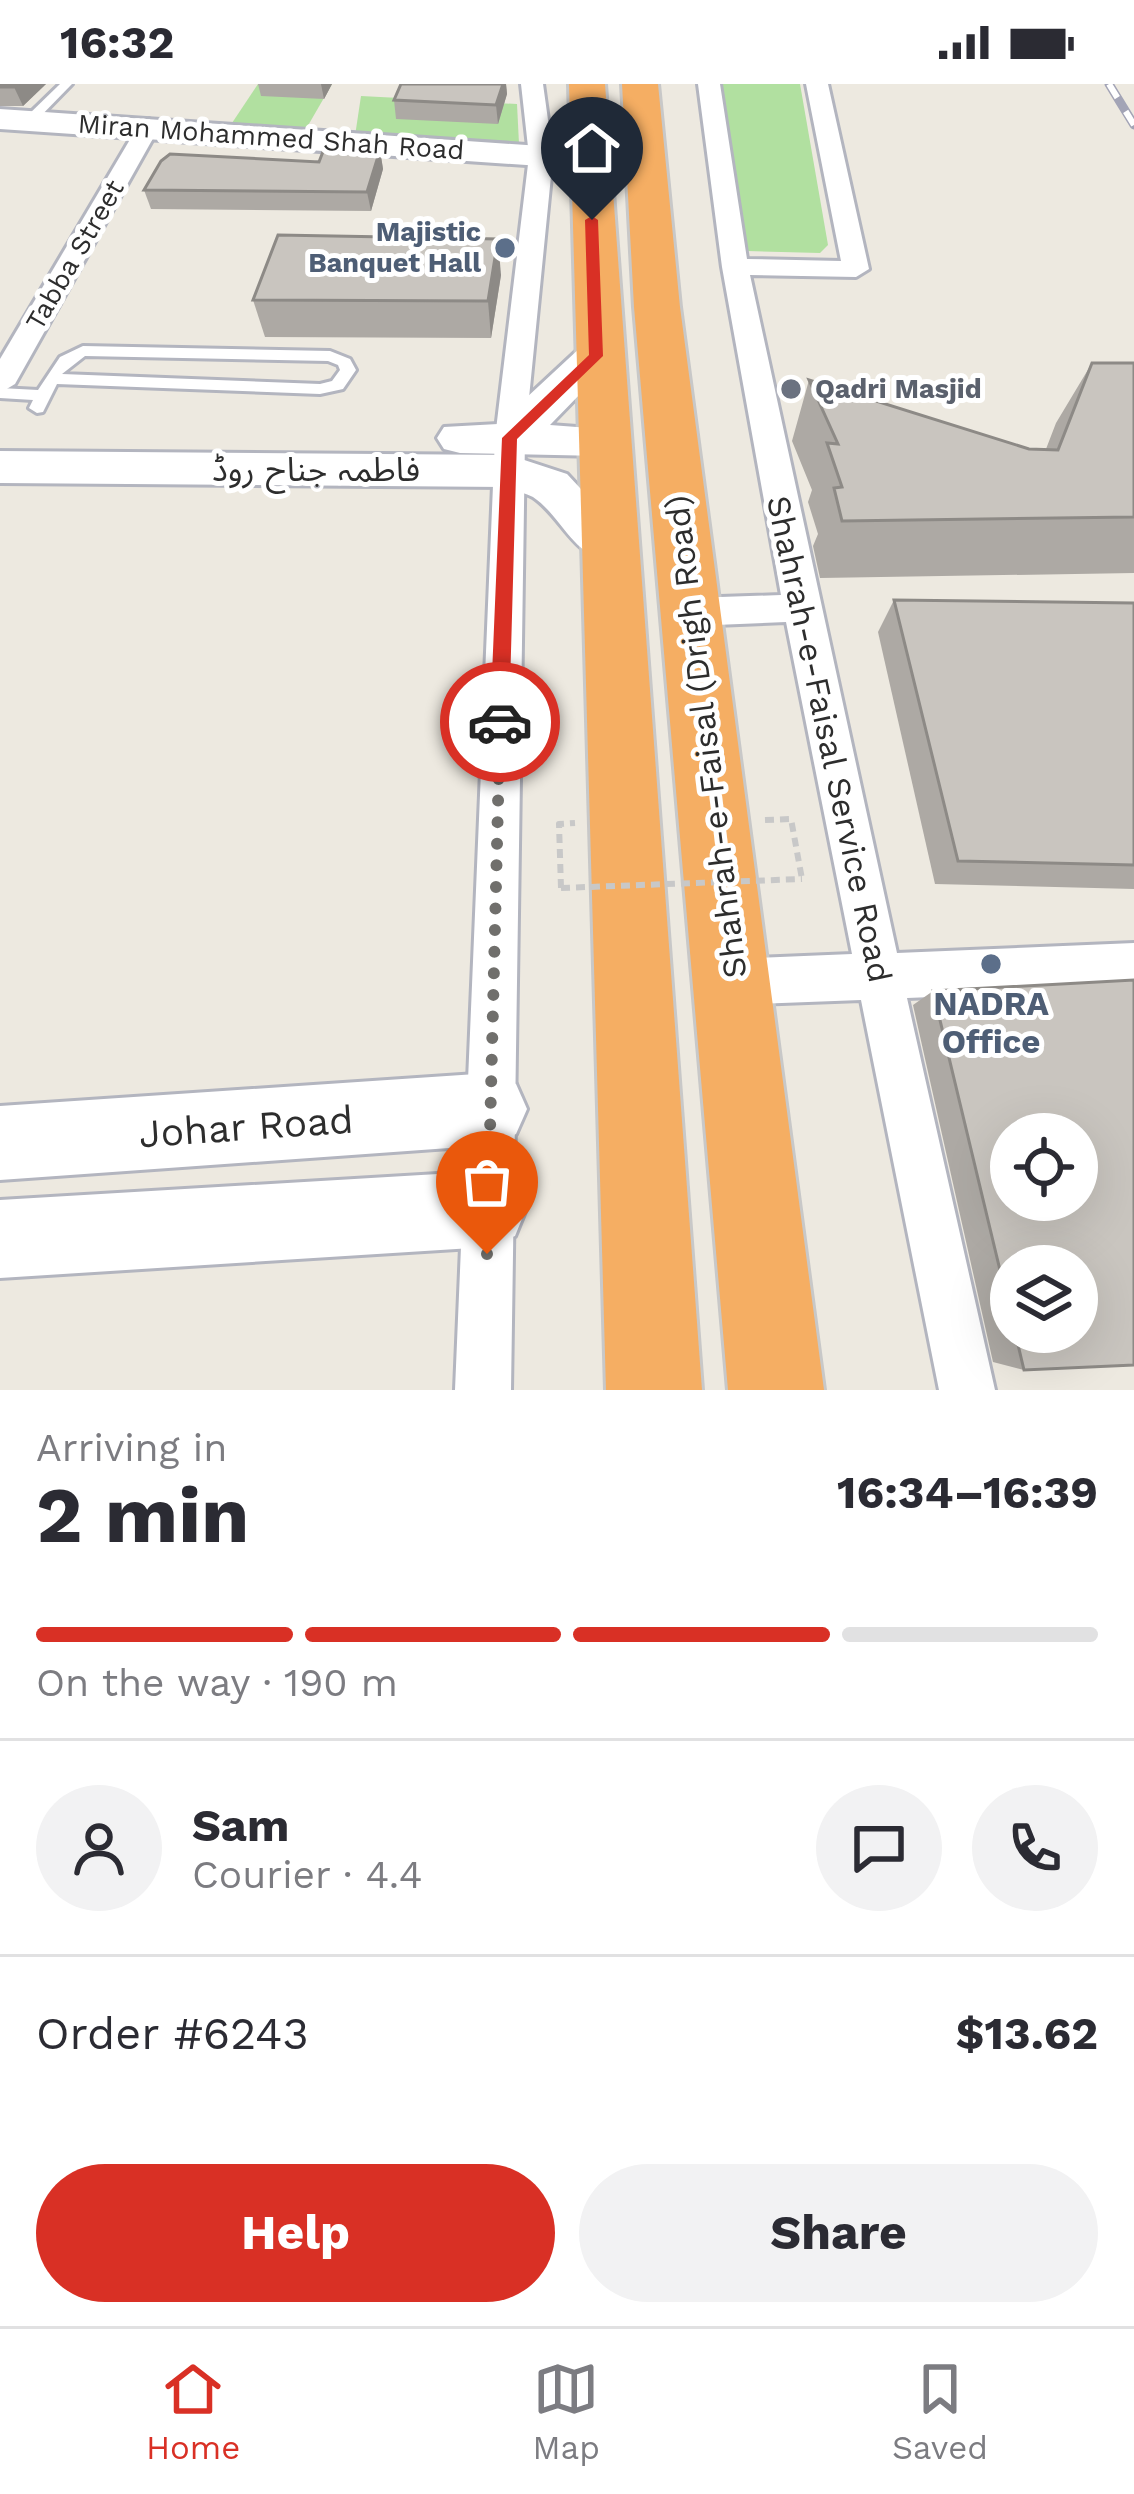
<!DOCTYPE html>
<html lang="en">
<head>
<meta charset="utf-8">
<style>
	body { margin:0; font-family:"Work Sans","Noto Sans Arabic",sans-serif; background:#f2f2f3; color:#2b2b33; height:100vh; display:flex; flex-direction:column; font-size:45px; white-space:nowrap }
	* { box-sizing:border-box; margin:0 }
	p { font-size:39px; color:#7c7c81 }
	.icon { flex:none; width:66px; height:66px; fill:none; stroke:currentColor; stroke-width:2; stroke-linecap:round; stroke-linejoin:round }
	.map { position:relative; height:1306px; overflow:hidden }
	.side { display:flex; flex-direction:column; background:#fff; flex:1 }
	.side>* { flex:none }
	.controls { position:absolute; left:990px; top:1029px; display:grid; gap:24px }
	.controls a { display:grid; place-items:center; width:108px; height:108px; border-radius:50%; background:#fff; box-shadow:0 12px 48px #0002; font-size:60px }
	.pin { position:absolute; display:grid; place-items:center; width:102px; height:102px; color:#fff; margin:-123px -51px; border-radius:50% 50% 50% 0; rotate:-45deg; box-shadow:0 0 12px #0007 }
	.pin .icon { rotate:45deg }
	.courier { position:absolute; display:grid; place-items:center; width:120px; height:120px; margin:-60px; border:9px solid #d93025; border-radius:50%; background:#fff; color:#222; box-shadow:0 3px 15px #0007 }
	.overview em { font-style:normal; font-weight:700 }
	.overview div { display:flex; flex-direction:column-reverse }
	.overview { display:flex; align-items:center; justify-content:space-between; height:204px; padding:0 36px }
	h1 { font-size:78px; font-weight:700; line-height:90px }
	.bar { display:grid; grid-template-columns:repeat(4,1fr); gap:18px 12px; align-content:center; height:144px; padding:0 36px }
	.bar i { height:15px; border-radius:9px; background:#e1e1e2 }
	.bar .current { background:#d93025 }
	.bar p { grid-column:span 4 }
	.line { display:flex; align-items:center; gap:30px; padding:0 36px; border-top:3px solid #e1e1e2 }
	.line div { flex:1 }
	.round { display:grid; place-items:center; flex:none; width:126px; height:126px; border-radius:63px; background:#f2f2f3 }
	.action { display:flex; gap:24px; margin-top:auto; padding:24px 36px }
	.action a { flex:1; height:138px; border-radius:72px; background:#d93025; color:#fff; font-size:48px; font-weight:700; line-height:138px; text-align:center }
	.action a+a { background:#f2f2f3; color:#2b2b33 }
	.status { display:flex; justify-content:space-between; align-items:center; height:84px; padding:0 60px; background:#fff; direction:ltr }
	.status svg { height:33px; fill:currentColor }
	.menu { display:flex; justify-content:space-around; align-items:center; height:168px; border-top:3px solid #e1e1e2; background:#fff; font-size:33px; color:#7c7c81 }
	.menu a { display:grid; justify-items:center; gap:6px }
	.menu .current { color:#d93025 }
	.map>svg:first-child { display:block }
	.green { fill:#b1e0a0 }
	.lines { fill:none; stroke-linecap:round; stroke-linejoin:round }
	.lane-casing { stroke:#b3b5bf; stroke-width:6 }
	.street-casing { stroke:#b3b5bf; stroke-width:6 }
	.secondary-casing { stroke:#b3b5bf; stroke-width:6 }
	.highway-casing { stroke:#c8c8c8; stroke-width:6 }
	.path { stroke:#c8c8c8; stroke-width:6; stroke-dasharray:9 6; stroke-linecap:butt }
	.lane { fill:#fff; fill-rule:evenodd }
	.street { fill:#fff; fill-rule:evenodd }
	.secondary { fill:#fff; fill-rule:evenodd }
	.highway { fill:#f5ae63; fill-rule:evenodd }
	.rail-casing { stroke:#a3a4b6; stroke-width:9 }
	.rail { stroke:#fff; stroke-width:6; stroke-dasharray:16; stroke-linecap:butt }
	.path-bridge { stroke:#c8c8c8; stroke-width:6; stroke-dasharray:9 6; stroke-linecap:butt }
	.wall { fill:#ada9a4; fill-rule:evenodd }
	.shaded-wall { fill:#8d8a86 }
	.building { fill:#c9c5bf; stroke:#8d8a86; stroke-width:3; fill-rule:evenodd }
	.route { fill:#d93025 }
	.done { stroke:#706f6c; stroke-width:12; stroke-dasharray:0 21.6 }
	.service-dot { fill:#5c6f8a; stroke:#fff; stroke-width:4.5 }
	.worship-dot { fill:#6b7280; stroke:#fff; stroke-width:4.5 }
	.labels { text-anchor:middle; stroke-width:10; stroke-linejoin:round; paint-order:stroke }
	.far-street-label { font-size:27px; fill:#2d2d2d; stroke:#fff }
	.far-service-label { font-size:27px; font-weight:bold; fill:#4e5e75; stroke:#fff; text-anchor:end }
	.far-worship-label { font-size:27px; font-weight:bold; fill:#5b616d; stroke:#fff; text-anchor:start }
	.street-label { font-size:33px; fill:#2d2d2d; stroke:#fff }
	.service-label { font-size:33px; font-weight:bold; fill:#4e5e75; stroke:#fff }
	.near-street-label { font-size:39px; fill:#2d2d2d; stroke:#fff }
</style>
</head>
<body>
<div class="status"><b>16:32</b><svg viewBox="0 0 49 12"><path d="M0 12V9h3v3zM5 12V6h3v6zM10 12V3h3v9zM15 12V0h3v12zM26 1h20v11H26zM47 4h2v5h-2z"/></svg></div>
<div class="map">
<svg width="1134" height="1306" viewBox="0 0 1134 1306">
	<rect width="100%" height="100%" fill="#ede9e0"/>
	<g class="green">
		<path d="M258,0H332L306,45L232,39Z"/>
		<path d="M715,0H800L828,161L820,169L747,167Z"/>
		<path d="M361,12L517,20L519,60L355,52Z"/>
	</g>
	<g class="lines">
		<g class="lane-casing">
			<g id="lane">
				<path d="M60,0H72L33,40H25V34Z"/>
				<path d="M83,262L330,267L350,275L356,286L343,305L320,310L57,300L43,328L37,329L29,324L33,316L0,314V304L38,306L60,273ZM85,272L328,277L338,281L340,286L332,297L320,300L62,290Z"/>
			</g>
		</g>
		<g class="street-casing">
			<g id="street">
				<path d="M521,0H543L553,72L525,354L511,1306H455L495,354L529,72Z"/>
				<path d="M698,0H720L747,175L841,177L806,0H828L869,185L856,193L750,191L897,869L1134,859V905L907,914L995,1306H939L861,916L733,921L717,914L710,898L717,882L733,875L852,870L786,538L691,542L678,538L673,528L678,518L691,514L781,511L722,183Z"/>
				<path d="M149,35L160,42L15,300L0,309V275L138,42Z"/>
			</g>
		</g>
		<g class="secondary-casing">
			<g id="secondary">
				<path d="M0,25L541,62L558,72L541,82L0,45Z"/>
				<path d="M596,259L611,263L617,272L550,341L617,346L624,357L617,368L601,372L460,369L444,365L437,354L444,343L498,340L581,263Z"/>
				<path d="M0,367L509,371L567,390L631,459L623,472C577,486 566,435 533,413C525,409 514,406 505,403L0,399Z"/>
				<path d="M491,989L516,1000L527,1025L516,1050L491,1061L0,1096V1022Z"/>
				<path d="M488,1087L515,1098L526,1125L515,1152L488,1163L0,1194V1116Z"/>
			</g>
		</g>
		<g class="highway-casing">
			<g id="highway">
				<path d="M569,0H605L702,1306H606Z"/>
				<path d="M622,0H658L680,223L824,1306H728L634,223Z"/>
			</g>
		</g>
		<g class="path">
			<path d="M765,736L791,735L802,795"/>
			<path d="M561,804L559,740L575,739"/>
		</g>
		<use href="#lane" class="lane"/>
		<use href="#street" class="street"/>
		<use href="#secondary" class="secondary"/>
		<use href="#highway" class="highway"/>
		<g class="rail-casing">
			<path id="rail" d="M1109,0L1134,41"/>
		</g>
		<use href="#rail" class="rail"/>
		<path class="path-bridge" d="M561,804L802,795"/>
	</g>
	<g class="wall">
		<path d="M0,0H46L23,22H0Z"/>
		<path d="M258,0H332L324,15L261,12Z"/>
		<path d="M401,0H506L507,10L498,40L396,35L394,16Z"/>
		<path d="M380,66L383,85L371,127L151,125L144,106Z"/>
		<path d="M501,191L491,254L265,253L253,216Z"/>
		<path d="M1092,279H1134V489L820,494L813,462L818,450L808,418L812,406L792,357L809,296L1029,365H1046L1056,339Z"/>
		<path d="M894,516L1134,519V805L935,800L878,548Z"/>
		<path d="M1134,896V1281L1024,1286L993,1278L913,921L933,907ZM1011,1050H1077V1116H1011ZM1011,1182H1077V1248H1011Z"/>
	</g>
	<g class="shaded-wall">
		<path d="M18,0H46L23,22L14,3Z"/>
		<path d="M321,0H332L324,15Z"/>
		<path d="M503,0H506L507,10L498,40L496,21Z"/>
		<path d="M380,66L383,85L371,127L367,108Z"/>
		<path d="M498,155L501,191L491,254L488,217Z"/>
	</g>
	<g class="building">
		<path d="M0,0H18L14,3H0Z"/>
		<path d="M401,0H503L496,21L394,16Z"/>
		<path d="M324,65L380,66L367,108L144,106L161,77L170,70L319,78Z"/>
		<path d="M278,151L498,155L488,217L253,216Z"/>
		<path d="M1092,279H1134V433L842,437L834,404L842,403L827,359L838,360L809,296L1029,365L1058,366Z"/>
		<path d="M894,516L1134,519V781L958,777Z"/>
		<path d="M1134,896V1281L1024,1286L1015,1248H1077V1182H1011V1232L933,907ZM1011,1050H1077V1116H1011Z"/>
	</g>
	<path class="route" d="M592,132L598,136L603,272L517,355L509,638L500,646L490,638L502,354L589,271L585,136Z"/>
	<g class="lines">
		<path class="done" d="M487,1170L500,638"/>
	</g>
	<g class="service-dot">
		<circle cx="505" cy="164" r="12"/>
		<circle cx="991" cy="880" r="12"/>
	</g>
	<circle class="worship-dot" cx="791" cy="305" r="12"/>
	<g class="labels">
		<g class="far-street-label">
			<text transform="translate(271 53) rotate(4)" y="9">Miran Mohammed Shah Road</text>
			<text transform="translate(75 171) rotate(-60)" y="9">Tabba Street</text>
		</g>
		<g class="far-service-label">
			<text x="481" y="157">Majistic<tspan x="481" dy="31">Banquet Hall</tspan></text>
		</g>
		<g class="far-worship-label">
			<text x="815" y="314">Qadri Masjid</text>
		</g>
		<g class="street-label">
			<text x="316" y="397">فاطمہ جناح روڈ</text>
			<text transform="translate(705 653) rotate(-97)" y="12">Shahrah-e-Faisal (Drigh Road)</text>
			<text transform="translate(830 655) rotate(78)" y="12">Shahrah-e-Faisal Service Road</text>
		</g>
		<g class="service-label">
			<text x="991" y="931">NADRA<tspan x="991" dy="38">Office</tspan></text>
		</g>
		<g class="near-street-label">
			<text transform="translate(246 1042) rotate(-4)" y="14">Johar Road</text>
		</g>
	</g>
</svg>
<div class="controls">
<a><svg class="icon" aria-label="locate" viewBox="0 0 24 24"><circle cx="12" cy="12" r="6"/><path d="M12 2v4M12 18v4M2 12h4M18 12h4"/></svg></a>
<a><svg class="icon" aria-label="layers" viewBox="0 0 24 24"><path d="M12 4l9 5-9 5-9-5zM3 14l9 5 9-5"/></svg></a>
</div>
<div class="pin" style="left:487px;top:1170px;background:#ea580c"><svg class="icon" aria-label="bag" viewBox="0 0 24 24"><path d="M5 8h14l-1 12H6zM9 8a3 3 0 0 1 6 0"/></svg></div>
<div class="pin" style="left:592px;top:136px;background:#1f2937"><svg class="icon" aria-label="home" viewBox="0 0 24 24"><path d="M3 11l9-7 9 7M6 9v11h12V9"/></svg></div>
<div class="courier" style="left:500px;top:638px"><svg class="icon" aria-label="car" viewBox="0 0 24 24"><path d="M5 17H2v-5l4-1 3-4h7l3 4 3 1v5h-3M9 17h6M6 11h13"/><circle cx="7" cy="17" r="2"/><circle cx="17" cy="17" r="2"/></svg></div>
</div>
<section class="side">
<div class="overview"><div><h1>2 min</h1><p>Arriving in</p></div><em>16:34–16:39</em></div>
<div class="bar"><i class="current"></i><i class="current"></i><i class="current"></i><i></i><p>On the way · 190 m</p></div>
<div class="line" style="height:216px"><a class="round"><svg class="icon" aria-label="person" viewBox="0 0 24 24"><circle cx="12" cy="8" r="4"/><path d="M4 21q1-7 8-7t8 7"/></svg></a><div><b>Sam</b><p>Courier · 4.4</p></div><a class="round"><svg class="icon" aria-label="chat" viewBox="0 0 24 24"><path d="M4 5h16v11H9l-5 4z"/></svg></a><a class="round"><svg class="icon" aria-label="phone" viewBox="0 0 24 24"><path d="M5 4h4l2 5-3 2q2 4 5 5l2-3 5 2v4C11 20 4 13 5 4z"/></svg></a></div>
<div class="line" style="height:156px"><div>Order #6243</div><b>$13.62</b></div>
<div class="action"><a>Help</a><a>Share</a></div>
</section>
<nav class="menu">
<a class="current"><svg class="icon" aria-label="home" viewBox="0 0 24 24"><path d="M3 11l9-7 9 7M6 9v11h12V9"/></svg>Home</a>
<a><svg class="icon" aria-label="map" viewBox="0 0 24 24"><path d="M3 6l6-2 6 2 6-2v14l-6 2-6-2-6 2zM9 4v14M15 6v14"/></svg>Map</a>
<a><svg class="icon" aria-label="saved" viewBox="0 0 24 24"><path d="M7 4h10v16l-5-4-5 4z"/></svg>Saved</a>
</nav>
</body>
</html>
